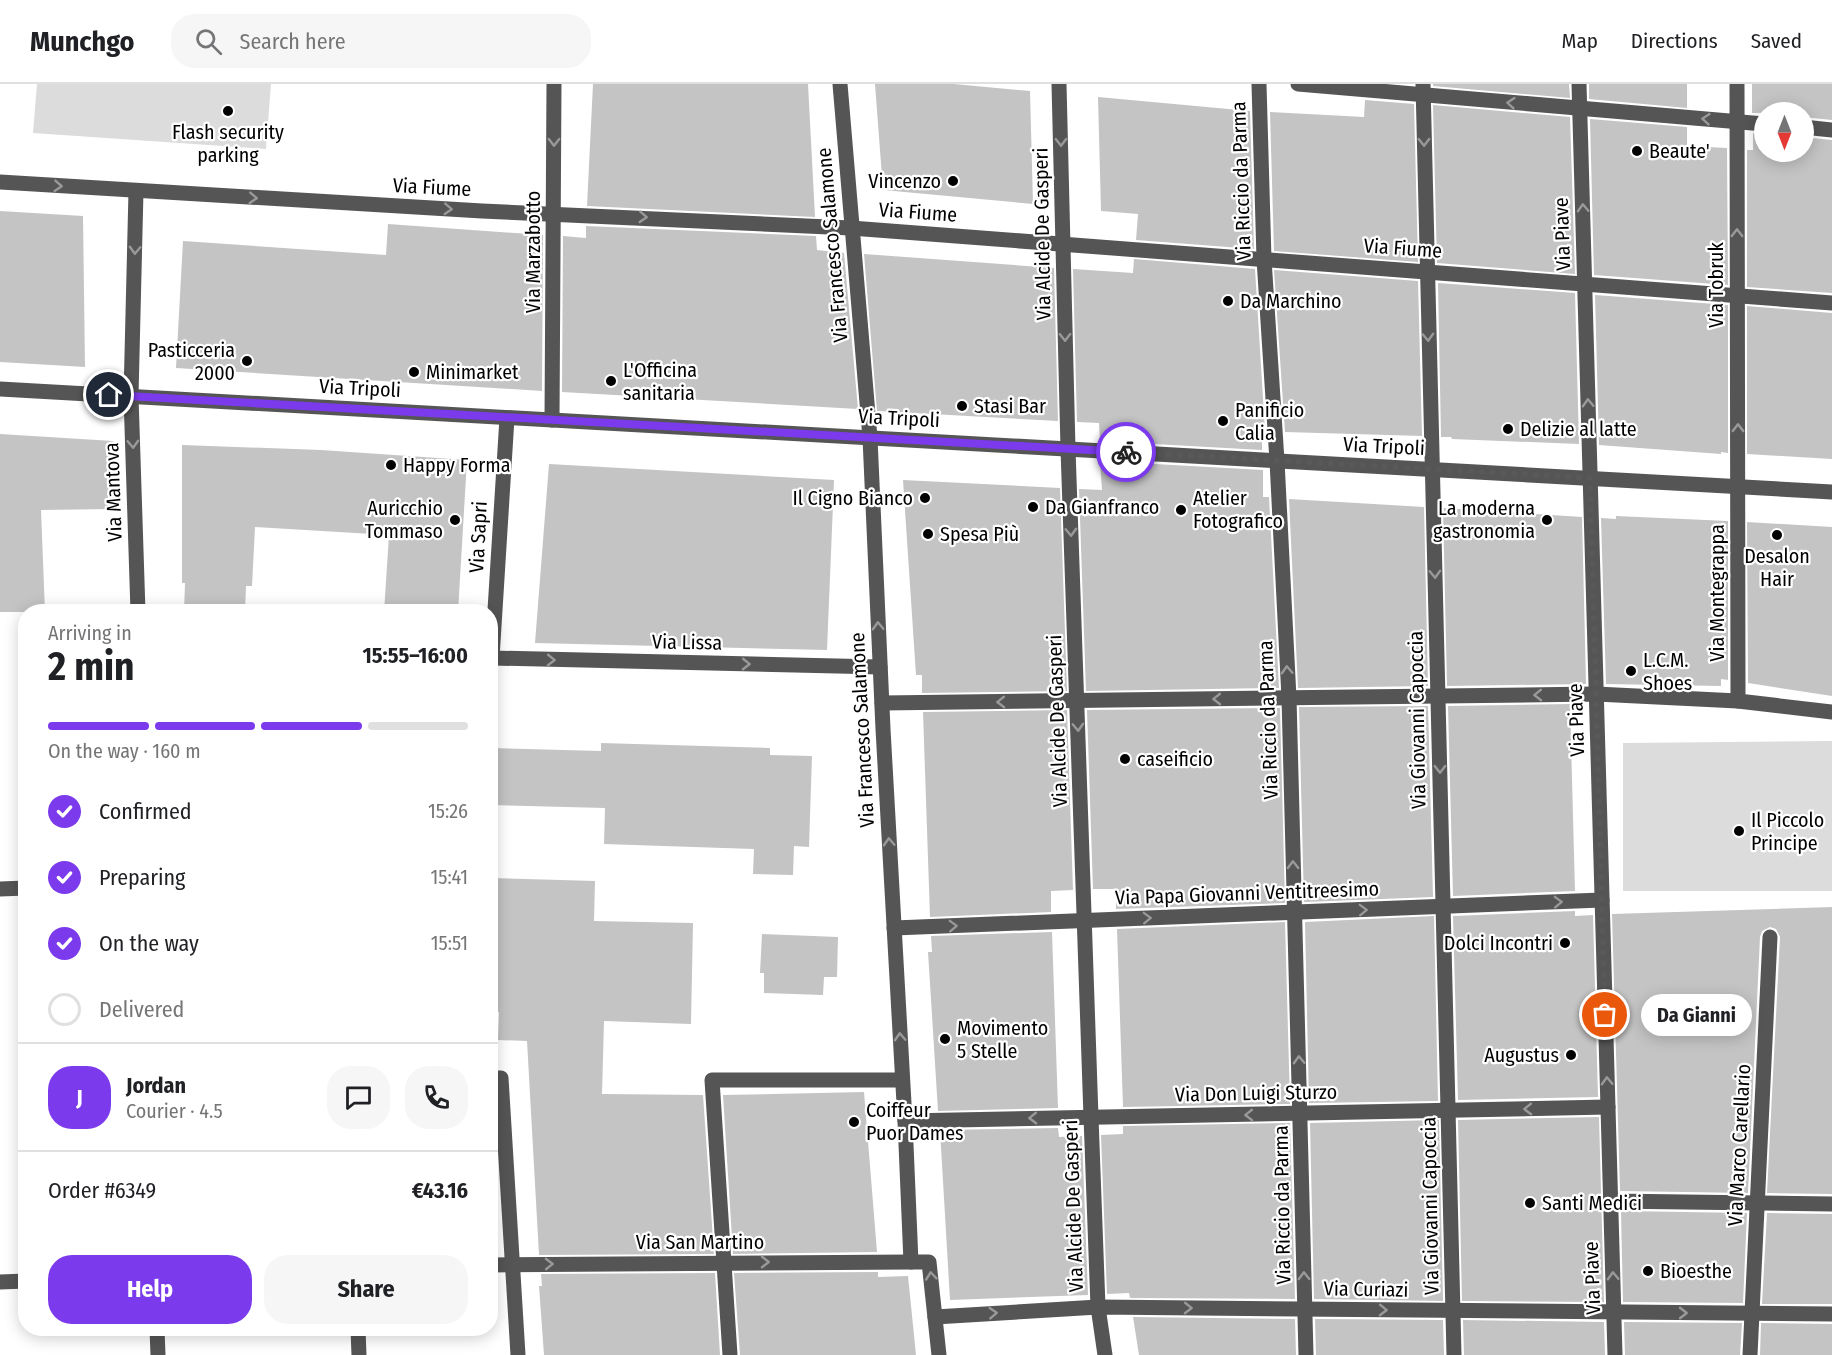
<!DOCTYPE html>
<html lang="en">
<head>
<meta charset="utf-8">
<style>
	body { margin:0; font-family:"Fira Sans Condensed",sans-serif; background:#f6f6f6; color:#202124; height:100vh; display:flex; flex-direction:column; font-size:22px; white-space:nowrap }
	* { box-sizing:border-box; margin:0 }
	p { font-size:20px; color:#757577 }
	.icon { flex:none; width:33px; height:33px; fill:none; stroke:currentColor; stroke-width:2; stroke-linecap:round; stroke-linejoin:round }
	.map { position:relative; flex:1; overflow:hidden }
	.panel { position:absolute; left:18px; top:520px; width:480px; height:732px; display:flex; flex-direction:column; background:#fff; border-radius:24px; box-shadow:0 3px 15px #0003 }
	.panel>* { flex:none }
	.needle { width:39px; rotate:180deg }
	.tools { position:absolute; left:1754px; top:18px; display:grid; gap:12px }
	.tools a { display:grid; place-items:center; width:60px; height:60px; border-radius:50%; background:#fff; box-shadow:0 3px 15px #0003; font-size:30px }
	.pin { position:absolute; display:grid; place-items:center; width:51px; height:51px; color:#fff; margin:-26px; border:3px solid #fff; border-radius:50%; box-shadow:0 2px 6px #0007 }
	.courier { position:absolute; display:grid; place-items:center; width:60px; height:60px; margin:-30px; border:4px solid #7c3aed; border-radius:50%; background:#fff; color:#222; box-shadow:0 2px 8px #0007 }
	.bubble { position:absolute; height:42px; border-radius:21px; background:#fff; box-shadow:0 3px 15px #0003; font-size:20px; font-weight:700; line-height:42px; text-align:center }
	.headline em { font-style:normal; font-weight:700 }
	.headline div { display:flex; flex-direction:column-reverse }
	.headline { display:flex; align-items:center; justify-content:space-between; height:102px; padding:0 30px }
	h1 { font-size:39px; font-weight:700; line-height:45px }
	.bar { display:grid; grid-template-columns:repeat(4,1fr); gap:9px 6px; align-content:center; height:72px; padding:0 30px }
	.bar i { height:8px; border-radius:4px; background:#e0e0e0 }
	.bar .selected { background:#7c3aed }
	.bar p { grid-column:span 4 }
	.line { display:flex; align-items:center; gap:15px; padding:0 30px; border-top:2px solid #e0e0e0 }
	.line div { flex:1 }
	.round { display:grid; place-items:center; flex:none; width:63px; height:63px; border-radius:24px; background:#f6f6f6 }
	ol { padding:0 30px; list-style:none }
	li { display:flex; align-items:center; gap:18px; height:66px }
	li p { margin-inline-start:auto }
	li .icon { padding:6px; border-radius:50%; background:#7c3aed; color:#fff; stroke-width:4 }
	li:last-child { color:#757577 }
	li i { width:33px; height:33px; border:3px solid #e0e0e0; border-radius:50% }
	.cta { display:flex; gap:12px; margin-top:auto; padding:12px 30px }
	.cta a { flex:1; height:69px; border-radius:24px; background:#7c3aed; color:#fff; font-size:24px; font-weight:700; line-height:69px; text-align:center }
	.cta a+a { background:#f6f6f6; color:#202124 }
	header { display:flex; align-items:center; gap:36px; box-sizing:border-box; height:84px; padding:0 30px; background:#fff; border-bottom:2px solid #e0e0e0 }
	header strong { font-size:28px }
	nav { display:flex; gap:33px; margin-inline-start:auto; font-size:21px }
	.search { width:420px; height:54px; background:#f6f6f6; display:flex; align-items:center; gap:15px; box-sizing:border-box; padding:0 21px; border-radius:24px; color:#757577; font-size:22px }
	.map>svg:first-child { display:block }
	.green { fill:#dcdcdc }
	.building { fill:#c4c4c4 }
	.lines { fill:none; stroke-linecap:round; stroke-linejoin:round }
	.minor { stroke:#555; stroke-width:15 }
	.oneway { stroke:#999 }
	.done { stroke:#595959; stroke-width:6; stroke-dasharray:0 10.8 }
	.route { stroke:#7c3aed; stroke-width:8 }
	.poi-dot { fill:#000; stroke:#fff; stroke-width:2 }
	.labels { text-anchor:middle; stroke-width:4.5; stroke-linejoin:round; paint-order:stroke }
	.poi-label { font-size:20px; fill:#000; stroke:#fff; text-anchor:start }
	.street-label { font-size:20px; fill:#000; stroke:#fff }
</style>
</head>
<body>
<header>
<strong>Munchgo</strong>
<div class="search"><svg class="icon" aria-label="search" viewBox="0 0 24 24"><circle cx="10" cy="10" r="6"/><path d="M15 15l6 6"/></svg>Search here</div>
<nav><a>Map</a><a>Directions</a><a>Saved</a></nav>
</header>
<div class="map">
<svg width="1832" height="1271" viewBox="0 0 1832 1271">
	<rect width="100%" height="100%" fill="#fff"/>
	<g class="green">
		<path d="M37,0H271L266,65L33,49Z"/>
		<path d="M1832,657V807H1623V659Z"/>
	</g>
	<g class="building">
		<path d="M593,0H808L815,133L587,122Z"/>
		<path d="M875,0H954L1030,7L1033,120L883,106Z"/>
		<path d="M1433,0H1569L1570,14L1433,2Z"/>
		<path d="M1589,0H1687V24L1589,15Z"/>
		<path d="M1752,0H1832V36L1803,33V28L1752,29Z"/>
		<path d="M1098,13L1250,27L1254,165L1136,156L1138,130L1101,127Z"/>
		<path d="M1365,16L1414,20L1418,178L1274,167L1270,28L1364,33Z"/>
		<path d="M1433,21L1570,33L1575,190L1437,179Z"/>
		<path d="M1590,35L1687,43V62L1727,64L1728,201L1594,191Z"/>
		<path d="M1753,49L1764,50V68H1803V53L1832,56V209L1747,203V66H1753Z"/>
		<path d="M0,127L83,132L85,283L0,278Z"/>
		<path d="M388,140L543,151L542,307L176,284L183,157L386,171Z"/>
		<path d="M586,142L816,152L817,166L844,169L858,325L562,308L563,152L586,154Z"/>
		<path d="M864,170L1054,184L1058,337L877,327Z"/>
		<path d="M1134,175L1255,185L1265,347H1262V366L1100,357L1099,339L1077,338L1073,185L1133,189Z"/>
		<path d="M1274,186L1418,197L1422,352L1285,348Z"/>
		<path d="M1438,199L1575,209L1579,360L1452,355L1451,353H1441Z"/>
		<path d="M1595,211L1728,221V369L1721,368V370L1599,361Z"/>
		<path d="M1747,222L1832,229V375L1747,370Z"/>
		<path d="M0,350L113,357L115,425L41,426L45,528H0Z"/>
		<path d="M182,361L321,366L467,376L458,528H384L389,451L255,443L252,502H246L245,528H184L185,499H182Z"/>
		<path d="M1100,377L1263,386V413H1269L1279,604L1086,607L1079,405L1102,406Z"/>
		<path d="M549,380L834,396L827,566L535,559Z"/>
		<path d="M903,396L1060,404L1067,607L922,609V591H916Z"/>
		<path d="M1289,415L1424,423L1428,602L1298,604Z"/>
		<path d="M1443,424L1582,433L1586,600L1447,602Z"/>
		<path d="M1616,432L1728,437V596L1721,595V602L1606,600L1601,434L1616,435Z"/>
		<path d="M1747,438L1832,443V612L1748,599Z"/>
		<path d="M1570,620L1575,807L1453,812L1448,622Z"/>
		<path d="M1428,622L1433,813L1304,818L1299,623Z"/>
		<path d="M1280,624L1285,819L1116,825V805H1093L1087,626Z"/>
		<path d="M1067,626L1073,806L1051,807V828L930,833L923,628Z"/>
		<path d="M601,659L770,664V671L812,672L809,763L794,762L793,791L753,790L754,765L604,760L605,724L490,721V664L601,667Z"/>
		<path d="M490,794L595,797L594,837L693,839L691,940L604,937L602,1010L703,1011L714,1170L539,1171L527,957L498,956L499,928H490Z"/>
		<path d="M1832,823V1110L1767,1109L1780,853L1776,845L1770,843L1762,847L1760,853L1748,1109L1620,1107L1612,830Z"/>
		<path d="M1575,827V832L1593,831L1598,1013L1458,1016L1453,832Z"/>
		<path d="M1434,832L1438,1017L1309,1019L1305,838Z"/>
		<path d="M1285,838L1290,1020L1123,1023L1117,845Z"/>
		<path d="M1052,848L1058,1024L938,1027L928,868H932L931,852Z"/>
		<path d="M762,850L838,853L837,893H824L823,911L764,909V889H760Z"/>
		<path d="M864,1008L877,1168L733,1170L723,1011Z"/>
		<path d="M1599,1033L1604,1218L1462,1217L1458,1036Z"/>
		<path d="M1439,1036L1443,1217L1314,1215L1310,1039Z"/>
		<path d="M1290,1039L1295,1215L1130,1214L1129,1209L1107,1210L1101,1051L1123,1050V1042Z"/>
		<path d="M1058,1044L1059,1053L1082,1052L1088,1211L950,1216L940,1046Z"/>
		<path d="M1621,1127L1747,1129L1743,1219L1623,1218Z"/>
		<path d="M1767,1129L1832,1130V1220H1762Z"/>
		<path d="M878,1188V1193L908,1192L916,1271H740L734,1189Z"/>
		<path d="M715,1189L720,1271H544L539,1202H542L541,1190Z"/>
		<path d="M1133,1233L1295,1235L1296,1271H1139Z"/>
		<path d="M1315,1235L1443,1236L1444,1271H1316Z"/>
		<path d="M1463,1236L1604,1238L1605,1271H1464Z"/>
		<path d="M1624,1238L1742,1239L1740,1271H1625Z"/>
		<path d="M1761,1239L1832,1240V1271H1760Z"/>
	</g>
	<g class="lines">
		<g class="minor">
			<path d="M840,0L870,354L883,645L905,1037L911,1178H929L939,1271"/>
			<path d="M1059,0L1068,365L1091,1033L1098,1223L1105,1271"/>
			<path d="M1259,0L1264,175L1277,377L1289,614L1306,1271"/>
			<path d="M1298,0L1764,40"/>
			<path d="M1423,0L1454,1271"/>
			<path d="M1579,0L1615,1271"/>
			<path d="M1737,0L1738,617"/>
			<path d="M1803,43L1832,46"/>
			<path d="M0,98L482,127L851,144L1832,219"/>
			<path d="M136,107L131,312L138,528"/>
			<path d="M0,305L1832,408"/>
			<path d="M507,334L492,574L880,583"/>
			<path d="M552,336L554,0"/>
			<path d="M882,619L1596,610L1738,617L1832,628"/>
			<path d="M0,805L26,804"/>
			<path d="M894,844L1602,816"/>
			<path d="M490,994H501L518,1271"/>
			<path d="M905,1037L1608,1023"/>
			<path d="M1610,1117L1832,1120"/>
			<path d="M490,1181L911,1178"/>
			<path d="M0,1198L26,1197"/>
			<path d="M935,1233L1098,1223L1832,1230"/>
			<path d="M157,1245L158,1271"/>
			<path d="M358,1245L359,1271"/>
			<path d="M730,1271L712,996H902"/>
			<path d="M1750,1271L1770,853"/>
		</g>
	</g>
	<defs><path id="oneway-chevron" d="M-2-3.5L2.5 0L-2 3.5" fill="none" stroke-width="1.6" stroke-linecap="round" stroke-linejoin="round" transform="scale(1.5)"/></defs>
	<g class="oneway">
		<use href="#oneway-chevron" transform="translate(1511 19) rotate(-175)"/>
		<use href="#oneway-chevron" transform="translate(1706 35) rotate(-175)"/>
		<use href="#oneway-chevron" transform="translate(554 58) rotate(90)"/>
		<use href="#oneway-chevron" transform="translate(1061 58) rotate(89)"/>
		<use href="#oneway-chevron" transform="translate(1424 58) rotate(89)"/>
		<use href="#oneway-chevron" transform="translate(58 102) rotate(4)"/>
		<use href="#oneway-chevron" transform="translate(253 114) rotate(3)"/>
		<use href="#oneway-chevron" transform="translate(1583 124) rotate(-92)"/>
		<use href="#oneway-chevron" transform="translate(448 125) rotate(3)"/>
		<use href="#oneway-chevron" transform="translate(643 133) rotate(3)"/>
		<use href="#oneway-chevron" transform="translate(1737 149) rotate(-90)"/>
		<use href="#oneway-chevron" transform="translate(135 166) rotate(92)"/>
		<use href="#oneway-chevron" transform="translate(1065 253) rotate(89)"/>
		<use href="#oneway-chevron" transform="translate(1428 253) rotate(88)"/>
		<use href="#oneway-chevron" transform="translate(1588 319) rotate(-92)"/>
		<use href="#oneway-chevron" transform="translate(1738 344) rotate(-90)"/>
		<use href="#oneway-chevron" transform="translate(133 360) rotate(88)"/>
		<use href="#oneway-chevron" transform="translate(1071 448) rotate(88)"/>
		<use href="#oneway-chevron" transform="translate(1435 490) rotate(88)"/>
		<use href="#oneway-chevron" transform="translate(878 542) rotate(-92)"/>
		<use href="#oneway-chevron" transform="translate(551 576) rotate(1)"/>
		<use href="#oneway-chevron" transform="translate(746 580) rotate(1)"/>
		<use href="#oneway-chevron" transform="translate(1287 586) rotate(-93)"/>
		<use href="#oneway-chevron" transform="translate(1538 611) rotate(179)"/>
		<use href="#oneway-chevron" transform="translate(1217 615) rotate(179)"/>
		<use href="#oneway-chevron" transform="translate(1001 618) rotate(179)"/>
		<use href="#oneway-chevron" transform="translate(1078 643) rotate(88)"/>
		<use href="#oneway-chevron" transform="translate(1440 685) rotate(89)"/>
		<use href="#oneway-chevron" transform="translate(889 758) rotate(-93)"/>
		<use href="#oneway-chevron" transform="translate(1293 781) rotate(-91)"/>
		<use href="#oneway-chevron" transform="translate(1558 818) rotate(-2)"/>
		<use href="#oneway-chevron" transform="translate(1363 826) rotate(-2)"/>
		<use href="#oneway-chevron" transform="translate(1147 834) rotate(-2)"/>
		<use href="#oneway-chevron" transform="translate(953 842) rotate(-2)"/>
		<use href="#oneway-chevron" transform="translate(900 953) rotate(-93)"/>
		<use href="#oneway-chevron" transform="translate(1299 976) rotate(-92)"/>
		<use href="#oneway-chevron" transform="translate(1607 997) rotate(-92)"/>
		<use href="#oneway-chevron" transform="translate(1528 1025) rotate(179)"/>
		<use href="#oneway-chevron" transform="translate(1249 1031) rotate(179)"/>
		<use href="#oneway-chevron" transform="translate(1033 1034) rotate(179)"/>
		<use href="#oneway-chevron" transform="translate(765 1178)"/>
		<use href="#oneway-chevron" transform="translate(549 1180) rotate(-1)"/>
		<use href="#oneway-chevron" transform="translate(931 1192) rotate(-96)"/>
		<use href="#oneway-chevron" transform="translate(1304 1192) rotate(-91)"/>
		<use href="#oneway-chevron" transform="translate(1613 1192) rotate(-92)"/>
		<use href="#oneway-chevron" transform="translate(1188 1224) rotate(1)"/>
		<use href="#oneway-chevron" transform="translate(1383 1226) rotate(1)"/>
		<use href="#oneway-chevron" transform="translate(993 1229) rotate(-3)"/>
		<use href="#oneway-chevron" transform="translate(1683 1229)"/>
	</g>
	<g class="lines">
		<path class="done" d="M1126,368L1590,394L1605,931"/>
		<path class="route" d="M109,311L1126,368"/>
	</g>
	<g class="poi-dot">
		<circle cx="228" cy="27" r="6"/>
		<circle cx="1637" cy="67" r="6"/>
		<circle cx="953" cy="97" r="6"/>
		<circle cx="1228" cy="217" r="6"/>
		<circle cx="247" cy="277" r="6"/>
		<circle cx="414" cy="288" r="6"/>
		<circle cx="611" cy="297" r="6"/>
		<circle cx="962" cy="322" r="6"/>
		<circle cx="1223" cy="337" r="6"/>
		<circle cx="1508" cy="345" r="6"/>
		<circle cx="391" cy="381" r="6"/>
		<circle cx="925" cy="414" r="6"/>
		<circle cx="1033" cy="423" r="6"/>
		<circle cx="1181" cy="426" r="6"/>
		<circle cx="455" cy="436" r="6"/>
		<circle cx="1547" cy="436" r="6"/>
		<circle cx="928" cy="450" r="6"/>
		<circle cx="1777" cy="451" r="6"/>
		<circle cx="1631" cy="587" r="6"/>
		<circle cx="1125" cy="675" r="6"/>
		<circle cx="1739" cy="747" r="6"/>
		<circle cx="1565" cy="859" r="6"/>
		<circle cx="945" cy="955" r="6"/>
		<circle cx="1571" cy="971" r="6"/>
		<circle cx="854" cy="1038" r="6"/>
		<circle cx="1530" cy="1119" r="6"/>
		<circle cx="1648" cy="1187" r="6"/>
	</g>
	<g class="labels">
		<g class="poi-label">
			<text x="228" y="55" text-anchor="middle">Flash security<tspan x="228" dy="23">parking</tspan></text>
			<text x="1649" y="74">Beaute'</text>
			<text x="941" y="104" text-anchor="end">Vincenzo</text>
			<text x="1240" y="224">Da Marchino</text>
			<text x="235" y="273" text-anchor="end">Pasticceria<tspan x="235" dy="23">2000</tspan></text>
			<text x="623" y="293">L'Officina<tspan x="623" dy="23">sanitaria</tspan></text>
			<text x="426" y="295">Minimarket</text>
			<text x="974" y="329">Stasi Bar</text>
			<text x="1235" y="333">Panificio<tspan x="1235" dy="23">Calia</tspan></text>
			<text x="1520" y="352">Delizie al latte</text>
			<text x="403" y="388">Happy Forma</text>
			<text x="913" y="421" text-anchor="end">Il Cigno Bianco</text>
			<text x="1193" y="421">Atelier<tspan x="1193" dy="23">Fotografico</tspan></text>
			<text x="1045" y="430">Da Gianfranco</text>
			<text x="443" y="431" text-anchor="end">Auricchio<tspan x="443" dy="23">Tommaso</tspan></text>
			<text x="1535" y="431" text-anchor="end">La moderna<tspan x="1535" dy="23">gastronomia</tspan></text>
			<text x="940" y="457">Spesa Più</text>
			<text x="1777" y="479" text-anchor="middle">Desalon<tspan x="1777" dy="23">Hair</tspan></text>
			<text x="1643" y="583">L.C.M.<tspan x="1643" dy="23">Shoes</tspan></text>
			<text x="1137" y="682">caseificio</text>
			<text x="1751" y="743">Il Piccolo<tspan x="1751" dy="23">Principe</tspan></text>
			<text x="1553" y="866" text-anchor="end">Dolci Incontri</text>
			<text x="957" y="951">Movimento<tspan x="957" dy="23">5 Stelle</tspan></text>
			<text x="1559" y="978" text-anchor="end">Augustus</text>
			<text x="866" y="1033">Coiffeur<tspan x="866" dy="23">Puor Dames</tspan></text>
			<text x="1542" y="1126">Santi Medici</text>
			<text x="1660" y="1194">Bioesthe</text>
		</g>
		<g class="street-label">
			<text transform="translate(1241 97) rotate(-92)" y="7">Via Riccio da Parma</text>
			<text transform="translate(432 103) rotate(3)" y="7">Via Fiume</text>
			<text transform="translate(918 128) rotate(4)" y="7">Via Fiume</text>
			<text transform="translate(1042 150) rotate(-91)" y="7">Via Alcide De Gasperi</text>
			<text transform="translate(1562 150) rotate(-92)" y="7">Via Piave</text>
			<text transform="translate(832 161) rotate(-95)" y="7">Via Francesco Salamone</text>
			<text transform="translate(1403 164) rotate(4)" y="7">Via Fiume</text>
			<text transform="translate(533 168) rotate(-90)" y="7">Via Marzabotto</text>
			<text transform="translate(1716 201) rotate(-90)" y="7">Via Tobruk</text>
			<text transform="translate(360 304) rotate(3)" y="7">Via Tripoli</text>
			<text transform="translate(899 334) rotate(3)" y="7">Via Tripoli</text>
			<text transform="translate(1384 362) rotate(3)" y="7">Via Tripoli</text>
			<text transform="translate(113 408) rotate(-92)" y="7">Via Mantova</text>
			<text transform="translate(478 453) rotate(-87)" y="7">Via Sapri</text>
			<text transform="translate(1717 509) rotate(-90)" y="7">Via Montegrappa</text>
			<text transform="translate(687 558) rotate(1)" y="7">Via Lissa</text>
			<text transform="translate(1268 636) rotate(-92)" y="7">Via Riccio da Parma</text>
			<text transform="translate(1417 636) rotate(-91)" y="7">Via Giovanni Capoccia</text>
			<text transform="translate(1576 636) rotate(-92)" y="7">Via Piave</text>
			<text transform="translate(1057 637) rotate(-92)" y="7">Via Alcide De Gasperi</text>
			<text transform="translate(862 646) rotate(-93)" y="7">Via Francesco Salamone</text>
			<text transform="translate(1247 809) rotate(-2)" y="7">Via Papa Giovanni Ventitreesimo</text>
			<text transform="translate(1256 1009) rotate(-1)" y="7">Via Don Luigi Sturzo</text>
			<text transform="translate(1739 1061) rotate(-87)" y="7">Via Marco Carellario</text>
			<text transform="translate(1282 1121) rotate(-91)" y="7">Via Riccio da Parma</text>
			<text transform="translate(1073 1122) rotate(-92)" y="7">Via Alcide De Gasperi</text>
			<text transform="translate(1430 1122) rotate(-91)" y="7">Via Giovanni Capoccia</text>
			<text x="700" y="1165">Via San Martino</text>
			<text transform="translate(1592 1194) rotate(-92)" y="7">Via Piave</text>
			<text transform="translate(1366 1205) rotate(1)" y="7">Via Curiazi</text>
		</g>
	</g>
</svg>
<div class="tools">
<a><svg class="needle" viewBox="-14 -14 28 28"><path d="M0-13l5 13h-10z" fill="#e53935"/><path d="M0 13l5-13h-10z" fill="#757577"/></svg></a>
</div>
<div class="pin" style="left:1605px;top:931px;background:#ea580c"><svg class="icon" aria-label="bag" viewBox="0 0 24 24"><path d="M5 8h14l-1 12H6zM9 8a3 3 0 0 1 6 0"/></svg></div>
<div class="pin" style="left:109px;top:311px;background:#1f2937"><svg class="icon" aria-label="home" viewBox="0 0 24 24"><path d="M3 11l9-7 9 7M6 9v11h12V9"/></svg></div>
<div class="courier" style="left:1126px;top:368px"><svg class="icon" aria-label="bike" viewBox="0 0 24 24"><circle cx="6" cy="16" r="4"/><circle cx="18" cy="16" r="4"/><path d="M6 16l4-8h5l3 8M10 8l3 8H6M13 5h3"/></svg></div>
<div class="bubble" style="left:1641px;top:910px;width:111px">Da Gianni</div>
<section class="panel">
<div class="headline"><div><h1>2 min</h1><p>Arriving in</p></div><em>15:55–16:00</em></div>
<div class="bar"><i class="selected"></i><i class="selected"></i><i class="selected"></i><i></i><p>On the way · 160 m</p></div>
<ol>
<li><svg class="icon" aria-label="check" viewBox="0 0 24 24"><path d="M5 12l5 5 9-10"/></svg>Confirmed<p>15:26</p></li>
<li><svg class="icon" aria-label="check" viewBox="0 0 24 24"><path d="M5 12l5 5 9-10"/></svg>Preparing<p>15:41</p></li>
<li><svg class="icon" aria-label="check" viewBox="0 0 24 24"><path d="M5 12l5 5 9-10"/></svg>On the way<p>15:51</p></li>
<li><i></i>Delivered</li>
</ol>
<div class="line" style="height:108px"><b class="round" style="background:#7c3aed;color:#fff">J</b><div><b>Jordan</b><p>Courier · 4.5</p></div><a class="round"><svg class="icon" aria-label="chat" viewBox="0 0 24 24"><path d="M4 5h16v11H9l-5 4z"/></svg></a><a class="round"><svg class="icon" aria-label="phone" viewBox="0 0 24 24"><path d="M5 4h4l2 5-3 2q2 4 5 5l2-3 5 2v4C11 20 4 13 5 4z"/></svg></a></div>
<div class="line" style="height:78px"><div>Order #6349</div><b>€43.16</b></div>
<div class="cta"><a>Help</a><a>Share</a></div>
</section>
</div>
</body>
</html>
